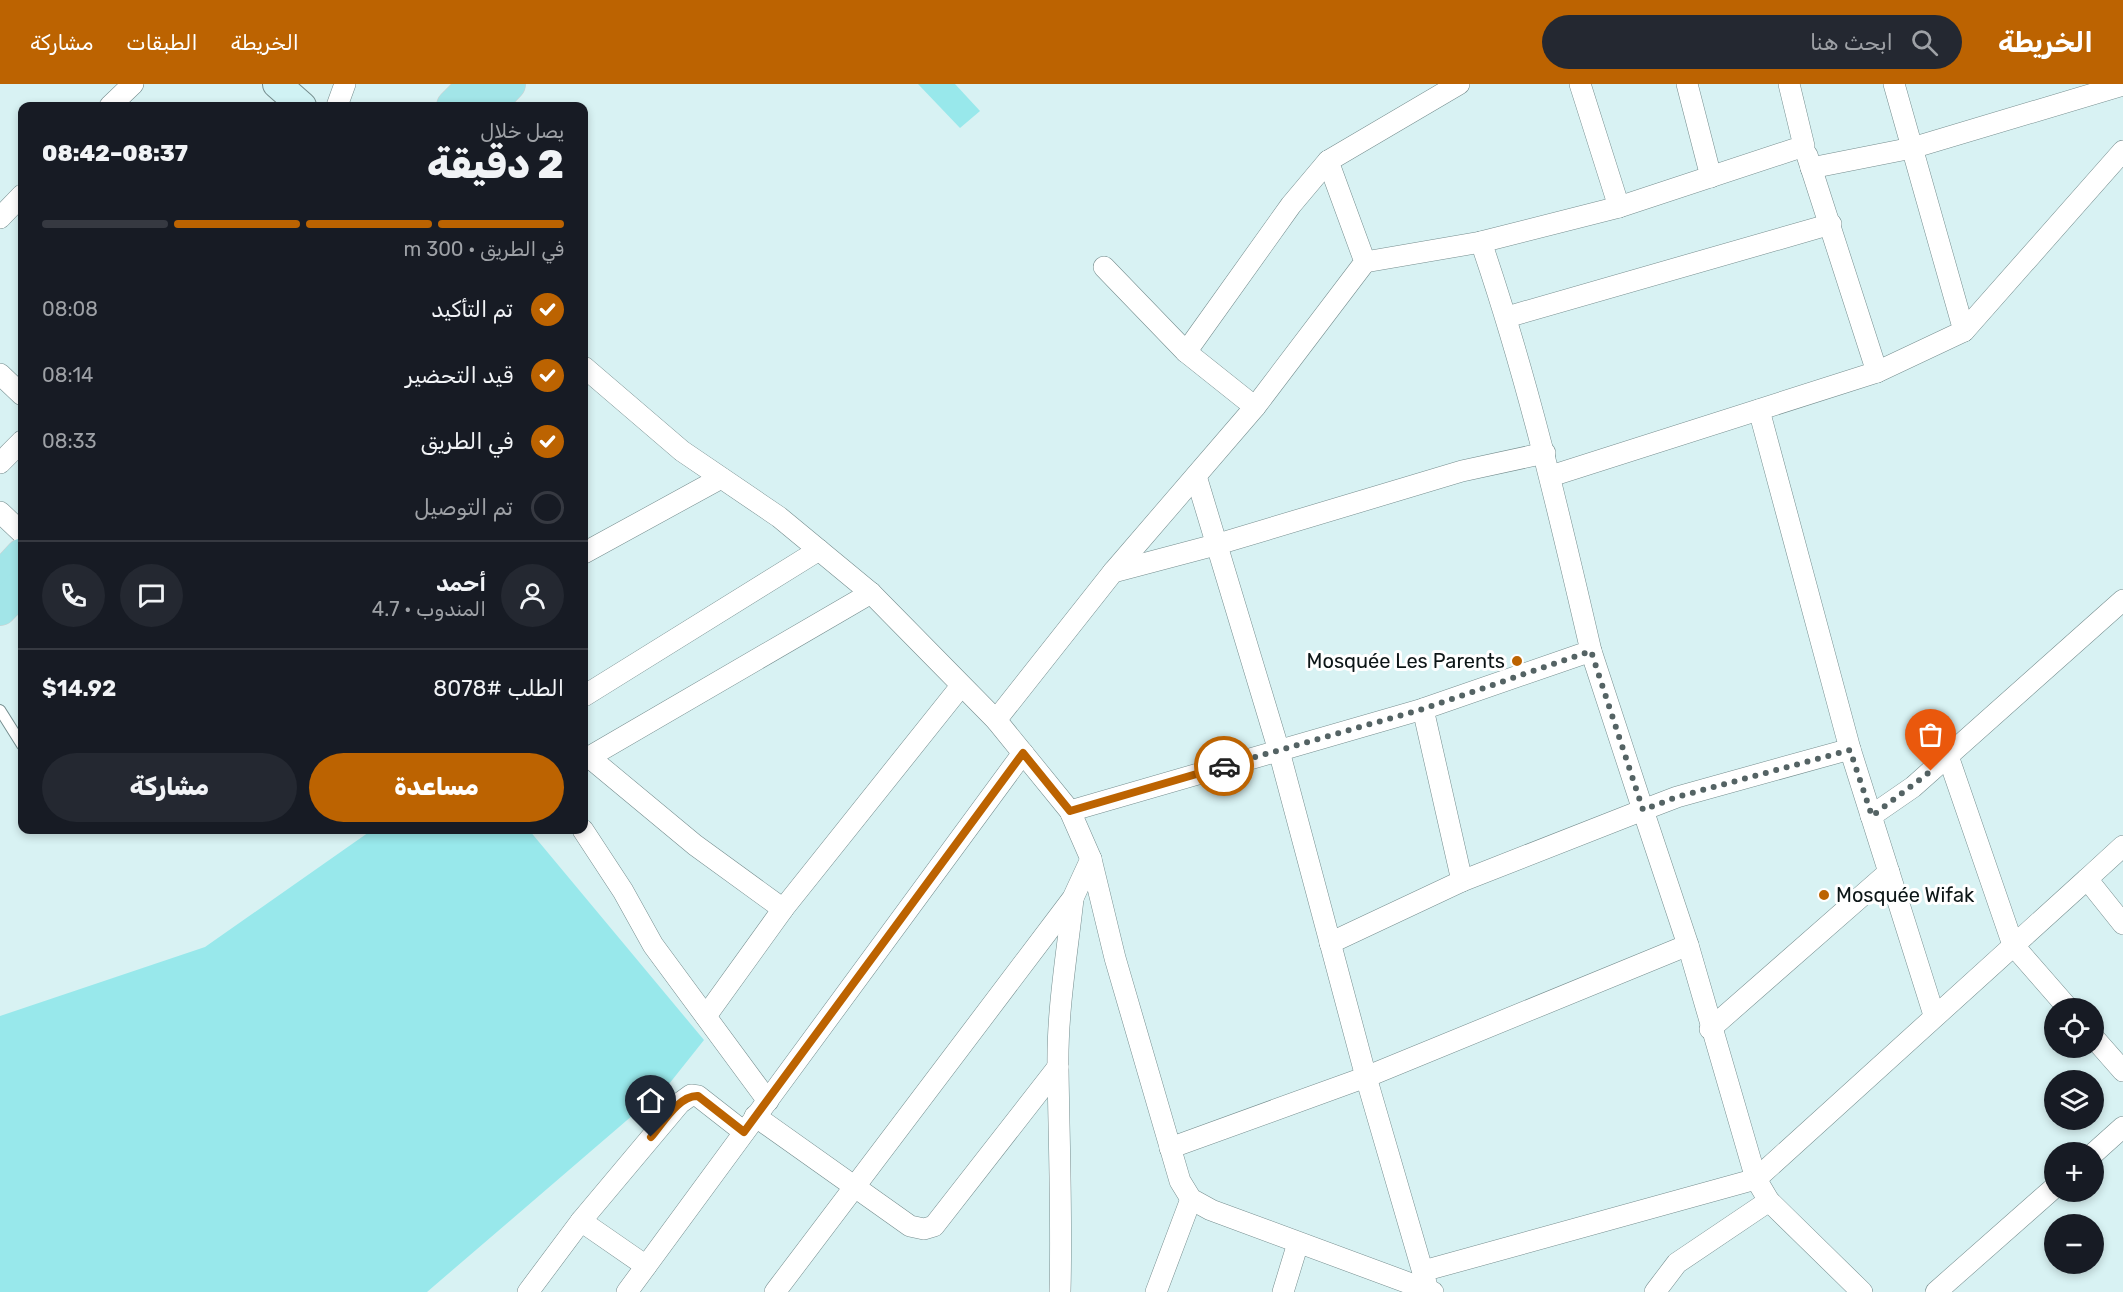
<!DOCTYPE html>
<html lang="ar">
<head>
<meta charset="utf-8">
<style>
	body { margin:0; font-family:Rubik,Vazirmatn,sans-serif; background:#242831; color:#f1f3f6; direction:rtl; height:100vh; display:flex; flex-direction:column; font-size:22px; white-space:nowrap }
	* { box-sizing:border-box; margin:0 }
	p { font-size:20px; color:#9ea1a6 }
	.icon { flex:none; width:33px; height:33px; fill:none; stroke:currentColor; stroke-width:2; stroke-linecap:round; stroke-linejoin:round }
	.map { position:relative; flex:1; overflow:hidden; direction:ltr }
	.panel { position:absolute; left:18px; top:18px; width:570px; height:732px; display:flex; flex-direction:column; background:#171b24; border-radius:12px; box-shadow:0 3px 9px #0003; direction:rtl }
	.panel>* { flex:none }
	.fabs { position:absolute; left:2044px; top:914px; display:grid; gap:12px }
	.fabs a { display:grid; place-items:center; width:60px; height:60px; border-radius:50%; background:#171b24; box-shadow:0 3px 9px #0003; font-size:30px }
	.pin { position:absolute; display:grid; place-items:center; width:51px; height:51px; color:#fff; margin:-62px -26px; border-radius:50% 50% 50% 0; rotate:-45deg; box-shadow:0 0 6px #0007 }
	.pin .icon { rotate:45deg }
	.courier { position:absolute; display:grid; place-items:center; width:60px; height:60px; margin:-30px; border:4px solid #bc6301; border-radius:50%; background:#fff; color:#222; box-shadow:0 2px 8px #0007 }
	.headline em { font-style:normal; font-weight:800 }
	.headline div { display:flex; flex-direction:column-reverse }
	.headline { display:flex; align-items:center; justify-content:space-between; height:102px; padding:0 24px }
	h1 { font-size:39px; font-weight:800; line-height:45px }
	.bar { display:grid; grid-template-columns:repeat(4,1fr); gap:9px 6px; align-content:center; height:72px; padding:0 24px }
	.bar i { height:8px; border-radius:4px; background:#363941 }
	.bar .current { background:#bc6301 }
	.bar p { grid-column:span 4 }
	.line { display:flex; align-items:center; gap:15px; padding:0 24px; border-top:2px solid #363941 }
	.line div { flex:1 }
	.round { display:grid; place-items:center; flex:none; width:63px; height:63px; border-radius:32px; background:#242831 }
	ol { padding:0 24px; list-style:none }
	li { display:flex; align-items:center; gap:18px; height:66px }
	li p { margin-inline-start:auto }
	li .icon { padding:6px; border-radius:50%; background:#bc6301; color:#fff; stroke-width:4 }
	li:last-child { color:#9ea1a6 }
	li i { width:33px; height:33px; border:3px solid #363941; border-radius:50% }
	.button { display:flex; gap:12px; margin-top:auto; padding:12px 24px }
	.button a { flex:1; height:69px; border-radius:36px; background:#bc6301; color:#fff; font-size:24px; font-weight:800; line-height:69px; text-align:center }
	.button a+a { background:#242831; color:#f1f3f6 }
	header { display:flex; align-items:center; gap:36px; box-sizing:border-box; height:84px; padding:0 30px; background:#bc6301; color:#fff }
	header strong { font-size:28px }
	nav { display:flex; gap:33px; margin-inline-start:auto; font-size:21px }
	.search { width:420px; height:54px; background:#242831; display:flex; align-items:center; gap:15px; box-sizing:border-box; padding:0 21px; border-radius:33px; color:#9ea1a6; font-size:22px }
	.map>svg:first-child { display:block }
	.building { fill:#98e8eb }
	.lines { fill:none; stroke-linecap:round; stroke-linejoin:round }
	.service-casing { stroke:#758d8e; stroke-width:12 }
	.minor-casing { stroke:#758d8e; stroke-width:22 }
	.secondary-casing { stroke:#758d8e; stroke-width:30 }
	.primary-casing { stroke:#cfd0d1; stroke-width:34 }
	.service { stroke:#fff; stroke-width:10 }
	.minor { stroke:#fff; stroke-width:21 }
	.secondary { stroke:#d0f2f4; stroke-width:28 }
	.primary { stroke:#a2e5e8; stroke-width:33 }
	.done { stroke:#546364; stroke-width:6; stroke-dasharray:0 10.8 }
	.route { stroke:#bc6301; stroke-width:8 }
	.poi-dot { fill:#bc6301; stroke:#fff; stroke-width:2 }
	.labels { text-anchor:middle; stroke-width:6; stroke-linejoin:round; paint-order:stroke }
	.poi-label { font-size:20px; fill:#0d1617; stroke:#fff; text-anchor:end }
</style>
</head>
<body>
<header>
<strong>الخريطة</strong>
<div class="search"><svg class="icon" aria-label="search" viewBox="0 0 24 24"><circle cx="10" cy="10" r="6"/><path d="M15 15l6 6"/></svg>ابحث هنا</div>
<nav><a>الخريطة</a><a>الطبقات</a><a>مشاركة</a></nav>
</header>
<div class="map">
<svg width="2123" height="1208" viewBox="0 0 2123 1208">
	<rect width="100%" height="100%" fill="#d8f2f3"/>
	<g class="building">
		<path d="M918,0H955L980,27L960,44Z"/>
		<path d="M372,746H529L704,956L669,1000L427,1208H0V932L205,863Z"/>
	</g>
	<g class="lines">
		<g class="service-casing">
			<path id="service" d="M0,626L22,661"/>
		</g>
		<g class="minor-casing">
			<g id="minor">
				<path d="M1580,0L1619,123"/>
				<path d="M1687,0L1711,93"/>
				<path d="M110,22L133,0"/>
				<path d="M337,22L345,0"/>
				<path d="M1807,71L1877,288"/>
				<path d="M1811,84L1912,64L2123,1"/>
				<path d="M0,134L22,111"/>
				<path d="M1365,178L1481,158L1619,123L1804,62L1789,0"/>
				<path d="M1104,183L1186,268L1255,323"/>
				<path d="M1507,233L1831,140"/>
				<path d="M1964,247L2123,67"/>
				<path d="M1186,268L1291,121L1328,77"/>
				<path d="M584,283L682,367L779,433L871,509L996,636L1070,727L1091,775L1115,874L1180,1097L1191,1115L1211,1126L1433,1208"/>
				<path d="M0,290L22,311"/>
				<path d="M0,379L22,357"/>
				<path d="M1196,392L1279,667L1366,993L1426,1199"/>
				<path d="M1551,392L1877,288L1964,247L1894,0"/>
				<path d="M0,428L22,449"/>
				<path d="M584,469L721,394"/>
				<path d="M1113,488L1255,323L1365,178L1328,77L1459,0"/>
				<path d="M584,612L819,466"/>
				<path d="M1423,625L1462,797"/>
				<path d="M996,636L1113,488L1215,461L1462,387L1545,369"/>
				<path d="M1850,665L1934,931"/>
				<path d="M1948,672L2013,861L2068,924"/>
				<path d="M589,673L695,761L783,825"/>
				<path d="M584,676L871,509"/>
				<path d="M1070,727L1423,625L1591,567C1559,429 1527,292 1481,158"/>
				<path d="M1871,732L1913,703L2123,516"/>
				<path d="M583,746L623,807L653,861L768,1017"/>
				<path d="M2087,795L2123,762"/>
				<path d="M1330,859L1462,797L1643,726L1591,567"/>
				<path d="M1688,861L1756,1095L1769,1117L1862,1208"/>
				<path d="M706,932L783,825L961,602"/>
				<path d="M1710,945L1889,788"/>
				<path d="M2094,954L2123,987"/>
				<path d="M755,1032L910,1142L924,1145L934,1142L1058,983"/>
				<path d="M1170,1064L1366,993L1688,861L1643,726L1677,713L1850,665L1759,326"/>
				<path d="M2094,1069L2123,1043"/>
				<path d="M581,1137L646,1182"/>
				<path d="M1423,1187L1756,1095L2087,795L2123,840"/>
				<path d="M528,1208L581,1137L680,1019L691,1011L698,1012L744,1048"/>
				<path d="M627,1208L1023,669"/>
				<path d="M775,1208L1073,814L1091,775"/>
				<path d="M1060,1208C1062,1133 1059,1058 1058,984C1057,927 1067,870 1073,815"/>
				<path d="M1156,1208L1191,1115"/>
				<path d="M1283,1208L1298,1159"/>
				<path d="M1655,1208L1677,1179L1769,1117"/>
				<path d="M1936,1208L2055,1103"/>
			</g>
		</g>
		<g class="secondary-casing">
			<path id="secondary" d="M277,0L302,22"/>
		</g>
		<g class="primary-casing">
			<g id="primary">
				<path d="M453,22L475,0"/>
				<path d="M488,22L509,0"/>
				<path d="M0,495L22,471"/>
				<path d="M0,525L22,502"/>
			</g>
		</g>
		<use href="#service" class="service"/>
		<use href="#minor" class="minor"/>
		<use href="#secondary" class="secondary"/>
		<use href="#primary" class="primary"/>
	</g>
	<g class="lines">
		<path class="done" d="M1224,682L1423,625L1591,567L1643,726L1677,713L1850,666L1872,732L1931,687"/>
		<path class="route" d="M651,1053C663,1039 679,1011 698,1012L744,1048L1023,669L1070,727L1224,682"/>
	</g>
	<g class="poi-dot">
		<circle cx="1517" cy="577" r="6"/>
		<circle cx="1824" cy="811" r="6"/>
	</g>
	<g class="labels">
		<g class="poi-label">
			<text x="1505" y="584">Mosquée Les Parents</text>
			<text x="1836" y="818" text-anchor="start">Mosquée Wifak</text>
		</g>
	</g>
</svg>
<div class="fabs">
<a><svg class="icon" aria-label="locate" viewBox="0 0 24 24"><circle cx="12" cy="12" r="6"/><path d="M12 2v4M12 18v4M2 12h4M18 12h4"/></svg></a>
<a><svg class="icon" aria-label="layers" viewBox="0 0 24 24"><path d="M12 4l9 5-9 5-9-5zM3 14l9 5 9-5"/></svg></a>
<a>+</a>
<a>−</a>
</div>
<div class="pin" style="left:1931px;top:687px;background:#ea580c"><svg class="icon" aria-label="bag" viewBox="0 0 24 24"><path d="M5 8h14l-1 12H6zM9 8a3 3 0 0 1 6 0"/></svg></div>
<div class="pin" style="left:651px;top:1053px;background:#1f2937"><svg class="icon" aria-label="home" viewBox="0 0 24 24"><path d="M3 11l9-7 9 7M6 9v11h12V9"/></svg></div>
<div class="courier" style="left:1224px;top:682px"><svg class="icon" aria-label="car" viewBox="0 0 24 24"><path d="M5 17H2v-5l4-1 3-4h7l3 4 3 1v5h-3M9 17h6M6 11h13"/><circle cx="7" cy="17" r="2"/><circle cx="17" cy="17" r="2"/></svg></div>
<section class="panel">
<div class="headline"><div><h1>2 دقيقة</h1><p>يصل خلال</p></div><em>08:37–08:42</em></div>
<div class="bar"><i class="current"></i><i class="current"></i><i class="current"></i><i></i><p>في الطريق · 300 m</p></div>
<ol>
<li><svg class="icon" aria-label="check" viewBox="0 0 24 24"><path d="M5 12l5 5 9-10"/></svg>تم التأكيد<p>08:08</p></li>
<li><svg class="icon" aria-label="check" viewBox="0 0 24 24"><path d="M5 12l5 5 9-10"/></svg>قيد التحضير<p>08:14</p></li>
<li><svg class="icon" aria-label="check" viewBox="0 0 24 24"><path d="M5 12l5 5 9-10"/></svg>في الطريق<p>08:33</p></li>
<li><i></i>تم التوصيل</li>
</ol>
<div class="line" style="height:108px"><a class="round"><svg class="icon" aria-label="person" viewBox="0 0 24 24"><circle cx="12" cy="8" r="4"/><path d="M4 21q1-7 8-7t8 7"/></svg></a><div><b>أحمد</b><p>المندوب · 4.7</p></div><a class="round"><svg class="icon" aria-label="chat" viewBox="0 0 24 24"><path d="M4 5h16v11H9l-5 4z"/></svg></a><a class="round"><svg class="icon" aria-label="phone" viewBox="0 0 24 24"><path d="M5 4h4l2 5-3 2q2 4 5 5l2-3 5 2v4C11 20 4 13 5 4z"/></svg></a></div>
<div class="line" style="height:78px"><div>الطلب #8078</div><b>$14.92</b></div>
<div class="button"><a>مساعدة</a><a>مشاركة</a></div>
</section>
</div>
</body>
</html>
